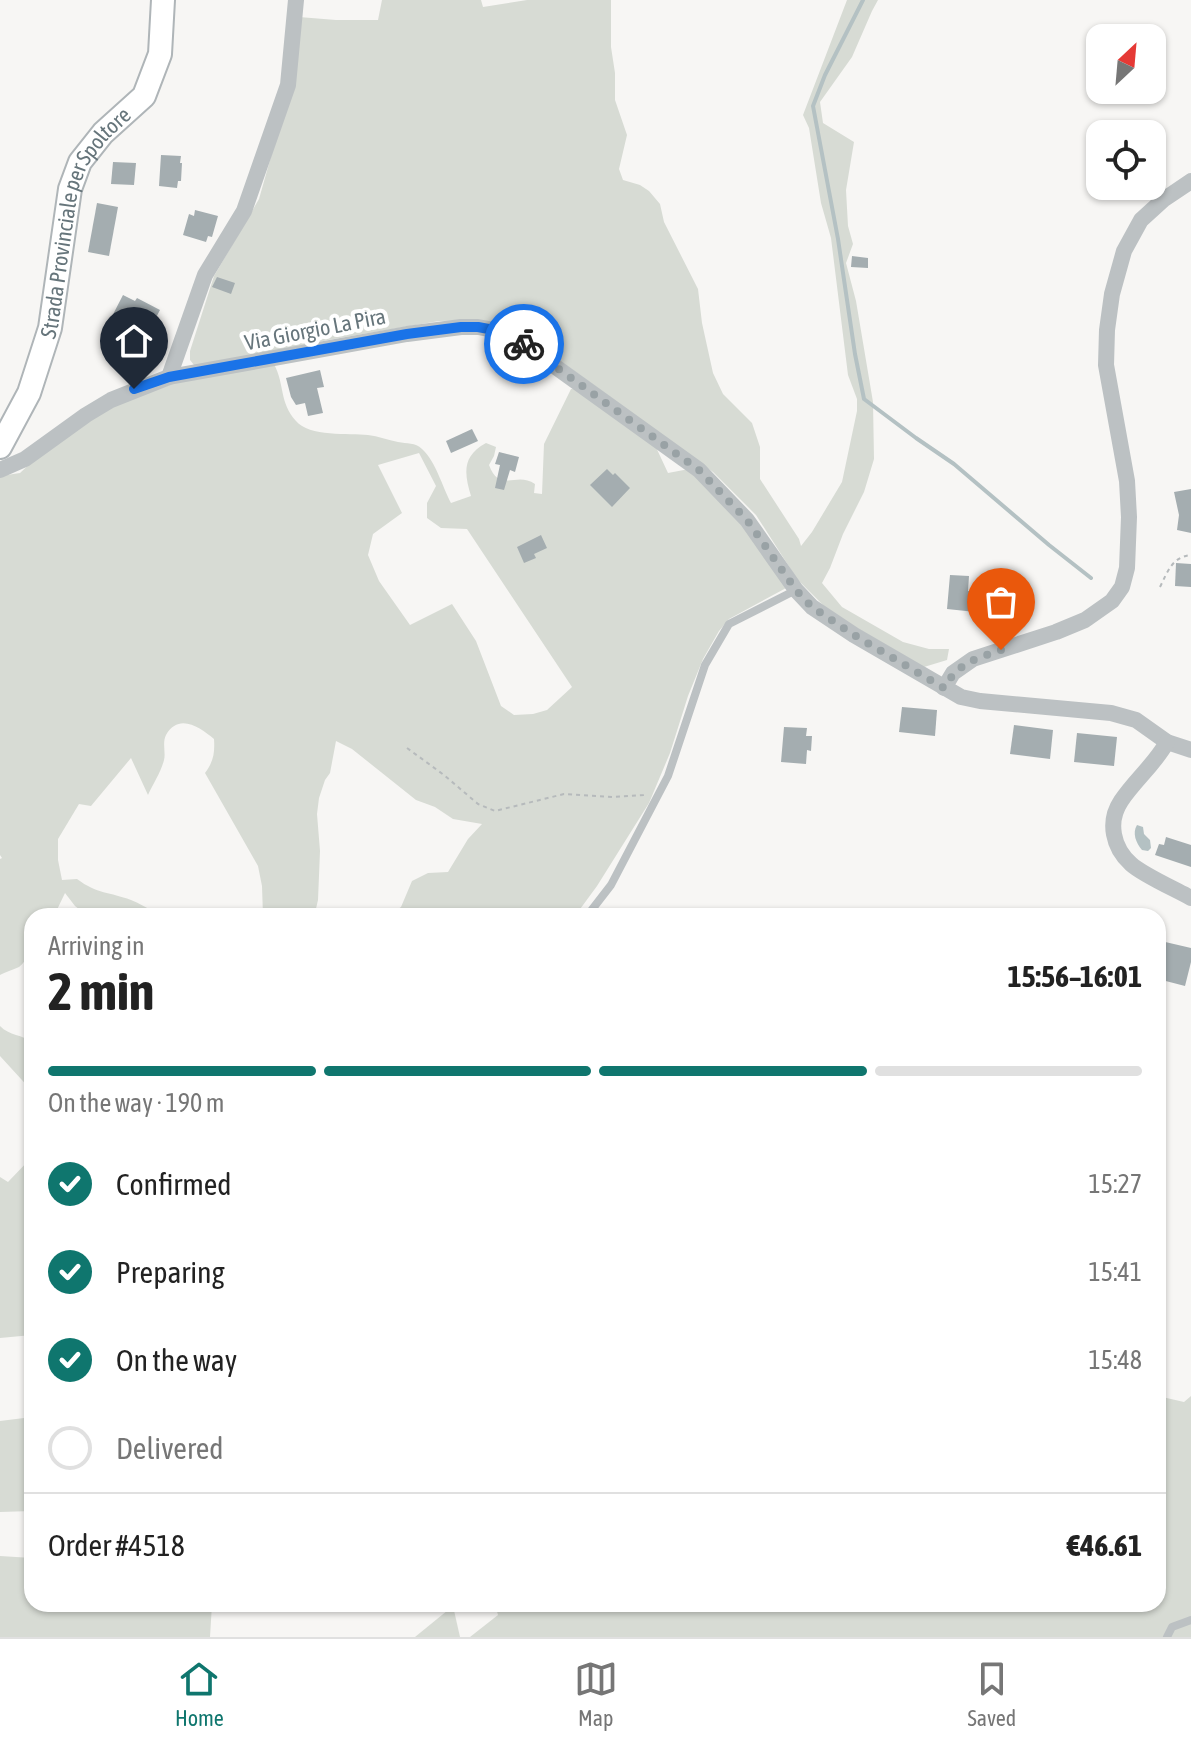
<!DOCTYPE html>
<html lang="en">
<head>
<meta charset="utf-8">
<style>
	body { margin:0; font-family:"Asap Condensed",sans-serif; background:#f6f6f6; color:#222; height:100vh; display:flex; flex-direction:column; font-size:30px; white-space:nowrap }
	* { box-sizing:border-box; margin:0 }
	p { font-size:26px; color:#767676 }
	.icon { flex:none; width:44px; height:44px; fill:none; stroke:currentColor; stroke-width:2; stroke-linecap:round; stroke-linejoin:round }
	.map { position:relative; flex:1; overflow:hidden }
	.sheet { position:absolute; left:24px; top:908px; width:1142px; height:704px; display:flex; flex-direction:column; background:#fff; border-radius:24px; box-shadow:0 2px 6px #0004 }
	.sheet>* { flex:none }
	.needle { width:52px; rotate:26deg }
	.fabs { position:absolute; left:1086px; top:24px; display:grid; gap:16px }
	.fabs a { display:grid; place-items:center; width:80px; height:80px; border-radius:16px; background:#fff; box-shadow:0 2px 6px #0004; font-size:40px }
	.pin { position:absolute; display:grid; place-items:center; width:68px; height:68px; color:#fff; margin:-82px -34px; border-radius:50% 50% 50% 0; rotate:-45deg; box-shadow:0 0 8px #0007 }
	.pin .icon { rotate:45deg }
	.courier { position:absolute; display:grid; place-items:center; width:80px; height:80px; margin:-40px; border:6px solid #1a73e8; border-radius:50%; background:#fff; color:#222; box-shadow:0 2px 10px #0007 }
	.head em { font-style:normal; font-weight:700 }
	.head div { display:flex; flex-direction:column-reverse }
	.head { display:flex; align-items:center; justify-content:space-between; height:136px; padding:0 24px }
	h1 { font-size:52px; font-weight:700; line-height:60px }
	.bar { display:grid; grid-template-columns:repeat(4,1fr); gap:12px 8px; align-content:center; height:96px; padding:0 24px }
	.bar i { height:10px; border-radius:6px; background:#e0e0e0 }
	.bar .on { background:#0f766e }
	.bar p { grid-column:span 4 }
	.line { display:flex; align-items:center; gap:20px; padding:0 24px; border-top:2px solid #e0e0e0 }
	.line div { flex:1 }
	ol { padding:0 24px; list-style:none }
	li { display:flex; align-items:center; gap:24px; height:88px }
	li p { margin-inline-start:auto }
	li .icon { padding:8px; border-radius:50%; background:#0f766e; color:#fff; stroke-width:4 }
	li:last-child { color:#767676 }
	li i { width:44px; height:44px; border:4px solid #e0e0e0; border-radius:50% }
	.dock { display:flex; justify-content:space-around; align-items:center; height:112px; border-top:2px solid #e0e0e0; background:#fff; font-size:22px; color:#767676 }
	.dock a { display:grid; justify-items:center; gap:4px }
	.dock .on { color:#0f766e }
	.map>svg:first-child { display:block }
	.green { fill:#d7dbd4; fill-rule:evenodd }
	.water { fill:#b4c1c3 }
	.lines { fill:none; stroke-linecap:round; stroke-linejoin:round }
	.stream { stroke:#b4c1c3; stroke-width:4 }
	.building { fill:#a4adb0 }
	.secondary-casing { stroke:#afb5b8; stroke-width:26 }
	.path { stroke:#b6babc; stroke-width:2; stroke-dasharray:4 4; stroke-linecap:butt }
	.lane { stroke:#bcc1c3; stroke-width:8 }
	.street { stroke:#bcc1c3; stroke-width:16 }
	.secondary { stroke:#fff; stroke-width:22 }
	.done { stroke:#99a2a5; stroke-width:8; stroke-dasharray:0 14.4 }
	.route { stroke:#1a73e8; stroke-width:10 }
	.labels { text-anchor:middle; stroke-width:8; stroke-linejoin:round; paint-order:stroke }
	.street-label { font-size:22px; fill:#66757b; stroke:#fff }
</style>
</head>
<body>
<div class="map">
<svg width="1191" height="1637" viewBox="0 0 1191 1637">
	<rect width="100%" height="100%" fill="#f7f6f4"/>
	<g class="green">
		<path d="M382,0H481L483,7L527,0H611V47L615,73V100L627,135L619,169L623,180L640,185L649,191L660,204L664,222L698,289L702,323L713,373L723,394L752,423L760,447V479L799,539L801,546L812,532L842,482L857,411V399L848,375L831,238L821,203L809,128L803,115L847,0H878L872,11L852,57L820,102L823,123L854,142L846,190L848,226L853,244L846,263L856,301L873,402L874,459L864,492L843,534L830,568L822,583L842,607L903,642L929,649H949L947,660L924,667L831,613L797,579L756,515L713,472L536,343L477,320L439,321L328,340L202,367L194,365L190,360V351L214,276L259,199L291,86L299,17L336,20H378Z"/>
		<path d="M274,364C285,385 279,402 296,421C309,437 349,433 368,435C378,436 388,440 398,442C407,444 415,442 422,449C436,462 442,486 451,503L471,496C464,473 462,456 486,443L496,447L494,456L489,465C500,494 516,471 535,484L534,493L542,494L544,444L571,389H577L654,443L668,473L689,469L721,496L788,587L729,619L719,631L703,659L688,696L670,753L649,803L597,886L575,916H388L401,907L412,881L428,873L448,872L468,839L482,824L453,819L435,807L416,800L352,749L336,741L330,773L325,780L319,798L317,814L320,851L318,900L315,913L319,916H263L262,886L258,866L205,773C213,762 215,754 214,739C201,728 179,712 166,735C162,743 166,753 164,760C161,772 153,784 148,795L131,758L91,806L79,804L58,839V860L62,880L77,879C97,894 110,892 131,900C139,903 146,908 154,911C163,914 171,913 180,916H88L75,906L65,893L54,916H32C32,933 34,955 19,967C13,970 5,972 0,975V859L2,858L0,855V476L20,473L40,454L113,405L178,382ZM419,453L436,486L427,503V518L441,528L467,529L572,687L547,710L533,714L514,715L501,706L476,641L452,604L410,625L379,581L368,555L373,534L402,513L378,465Z"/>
		<path d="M0,1026C9,1036 23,1034 32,1043V1091L0,1056Z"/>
		<path d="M32,1157V1335L0,1338V1177L8,1182Z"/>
		<path d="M1158,1396L1184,1402L1191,1396V1637H470L498,1615L495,1604H1158Z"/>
		<path d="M32,1417V1511L0,1512V1421Z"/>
		<path d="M0,1556L32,1558V1604H212L210,1637H0Z"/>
		<path d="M453,1606L460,1637H415Z"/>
	</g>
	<path class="water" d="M1137,825L1143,827L1144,834L1150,840L1151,848L1148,851L1142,850C1136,843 1132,833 1137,825Z"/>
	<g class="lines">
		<path class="stream" d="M863,0L825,75L813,106L838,239L855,354L864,399L916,438L954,464L1049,545L1091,578"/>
	</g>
	<g class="building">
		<path d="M161,155L181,156L180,163H182L181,181H178L177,188L159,186Z"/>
		<path d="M113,162L136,163L134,185L111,184Z"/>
		<path d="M97,203L118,207L109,256L88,252Z"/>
		<path d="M195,210L218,216L212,237L208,236L206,242L183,235L189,214L194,216Z"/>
		<path d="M852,256L868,258V268L851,267Z"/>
		<path d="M217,277L235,283L231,294L212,287Z"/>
		<path d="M123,295L135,301L137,298L160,310L152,325L140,319L129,340L106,328Z"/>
		<path d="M320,370L324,387L317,388L323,413L308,416L305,403L296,405L291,397L286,378Z"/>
		<path d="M472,429L478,441L451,453L446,441Z"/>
		<path d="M499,452L519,457L515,472L510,470L504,490L495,488L500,465L495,464Z"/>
		<path d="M607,469L613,475L615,473L630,488L612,507L590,485Z"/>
		<path d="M1191,489V533L1177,530L1179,515L1174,492Z"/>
		<path d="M541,535L547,548L534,554L536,558L524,563L517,547Z"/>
		<path d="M1176,563L1191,564V587L1175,586Z"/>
		<path d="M950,575L969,576L968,591L1010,593L1009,619L984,617L985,613L947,609Z"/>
		<path d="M902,707L937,710L935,736L899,732Z"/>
		<path d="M1014,725L1053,730L1050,759L1010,754Z"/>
		<path d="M784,727L807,728L806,736H812L811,751L807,750L806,764L781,762Z"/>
		<path d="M1077,733L1117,737L1114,766L1074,762Z"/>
		<path d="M1166,837L1191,845V867L1155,855L1159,844L1164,845Z"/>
		<path d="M1161,941L1191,948V962L1185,986L1158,979V951Z"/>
	</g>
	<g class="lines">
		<g class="secondary-casing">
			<g id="secondary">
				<path id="s1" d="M0,447L29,393L50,328L70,189L80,162L103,133L144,96L160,54L163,0"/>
			</g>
		</g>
		<g class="path">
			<path d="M1160,587C1168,571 1172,557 1191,555"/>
			<path d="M407,748L444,775L478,804L495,811L564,794L613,797L646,795"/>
		</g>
		<g class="lane">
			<path d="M587,916L611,885L668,776L705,665L729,624L796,590"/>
			<path d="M1167,1637L1172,1627L1191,1620"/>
		</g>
		<g class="street">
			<path d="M169,377L205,275L244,211L288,85L296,0"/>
			<path d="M0,470L25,459L86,415L111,400L169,377L407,334L461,327H478L494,330L516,339L528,347L699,470L747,520L796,590L812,607L854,635L961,697L980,701L1111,713L1136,720L1167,742L1191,750"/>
			<path d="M944,688L953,673L973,659L1056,632L1085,620L1112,601L1122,587L1127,568L1129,517L1127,481L1106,365L1107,330L1112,294L1124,251L1141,220L1163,200L1191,181"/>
			<path d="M1167,742C1155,764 1135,780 1121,801C1107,822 1113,848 1131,864C1143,875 1175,889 1191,898"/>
		</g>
		<use href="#secondary" class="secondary"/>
	</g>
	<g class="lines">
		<path class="done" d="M524,344L699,470L747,520L796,590L812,607L854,635L944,688C958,663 975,659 1001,650"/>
		<path class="route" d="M134,389L169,377L407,334L461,327H478L494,330L524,344"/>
	</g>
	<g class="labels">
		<g class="street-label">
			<text dy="8" stroke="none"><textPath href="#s1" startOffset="244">Strada Provinciale per Spoltore</textPath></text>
			<text transform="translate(315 329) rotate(-11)" y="8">Via Giorgio La Pira</text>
		</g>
	</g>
</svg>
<div class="fabs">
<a><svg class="needle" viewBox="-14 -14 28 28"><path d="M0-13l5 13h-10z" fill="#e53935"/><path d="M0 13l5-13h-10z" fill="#767676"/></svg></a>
<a><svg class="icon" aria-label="locate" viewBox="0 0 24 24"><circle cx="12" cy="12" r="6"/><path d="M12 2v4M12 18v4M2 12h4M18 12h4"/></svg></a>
</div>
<div class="pin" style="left:1001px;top:650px;background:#ea580c"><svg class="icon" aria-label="bag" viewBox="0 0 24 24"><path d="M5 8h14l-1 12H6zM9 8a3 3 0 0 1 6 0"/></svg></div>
<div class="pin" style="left:134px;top:389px;background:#1f2937"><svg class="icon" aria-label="home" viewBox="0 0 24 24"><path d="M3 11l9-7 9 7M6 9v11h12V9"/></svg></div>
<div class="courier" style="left:524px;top:344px"><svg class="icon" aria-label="bike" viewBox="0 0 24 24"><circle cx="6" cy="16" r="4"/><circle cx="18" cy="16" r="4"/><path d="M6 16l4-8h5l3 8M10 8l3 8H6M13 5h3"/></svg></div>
<section class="sheet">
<div class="head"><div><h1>2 min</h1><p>Arriving in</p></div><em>15:56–16:01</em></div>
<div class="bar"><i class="on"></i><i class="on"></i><i class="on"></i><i></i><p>On the way · 190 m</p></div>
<ol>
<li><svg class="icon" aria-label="check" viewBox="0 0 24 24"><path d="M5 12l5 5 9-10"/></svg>Confirmed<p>15:27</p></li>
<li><svg class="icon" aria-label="check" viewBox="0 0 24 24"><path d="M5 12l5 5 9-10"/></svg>Preparing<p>15:41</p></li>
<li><svg class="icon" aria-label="check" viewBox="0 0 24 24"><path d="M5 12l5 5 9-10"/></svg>On the way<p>15:48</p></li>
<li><i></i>Delivered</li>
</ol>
<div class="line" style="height:104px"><div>Order #4518</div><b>€46.61</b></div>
</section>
</div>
<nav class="dock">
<a class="on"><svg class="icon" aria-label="home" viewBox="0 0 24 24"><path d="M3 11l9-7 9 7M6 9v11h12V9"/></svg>Home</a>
<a><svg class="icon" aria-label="map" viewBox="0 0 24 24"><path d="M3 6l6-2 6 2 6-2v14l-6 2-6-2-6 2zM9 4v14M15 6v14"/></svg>Map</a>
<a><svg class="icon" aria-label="saved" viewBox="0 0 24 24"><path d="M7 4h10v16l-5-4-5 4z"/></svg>Saved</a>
</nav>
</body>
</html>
